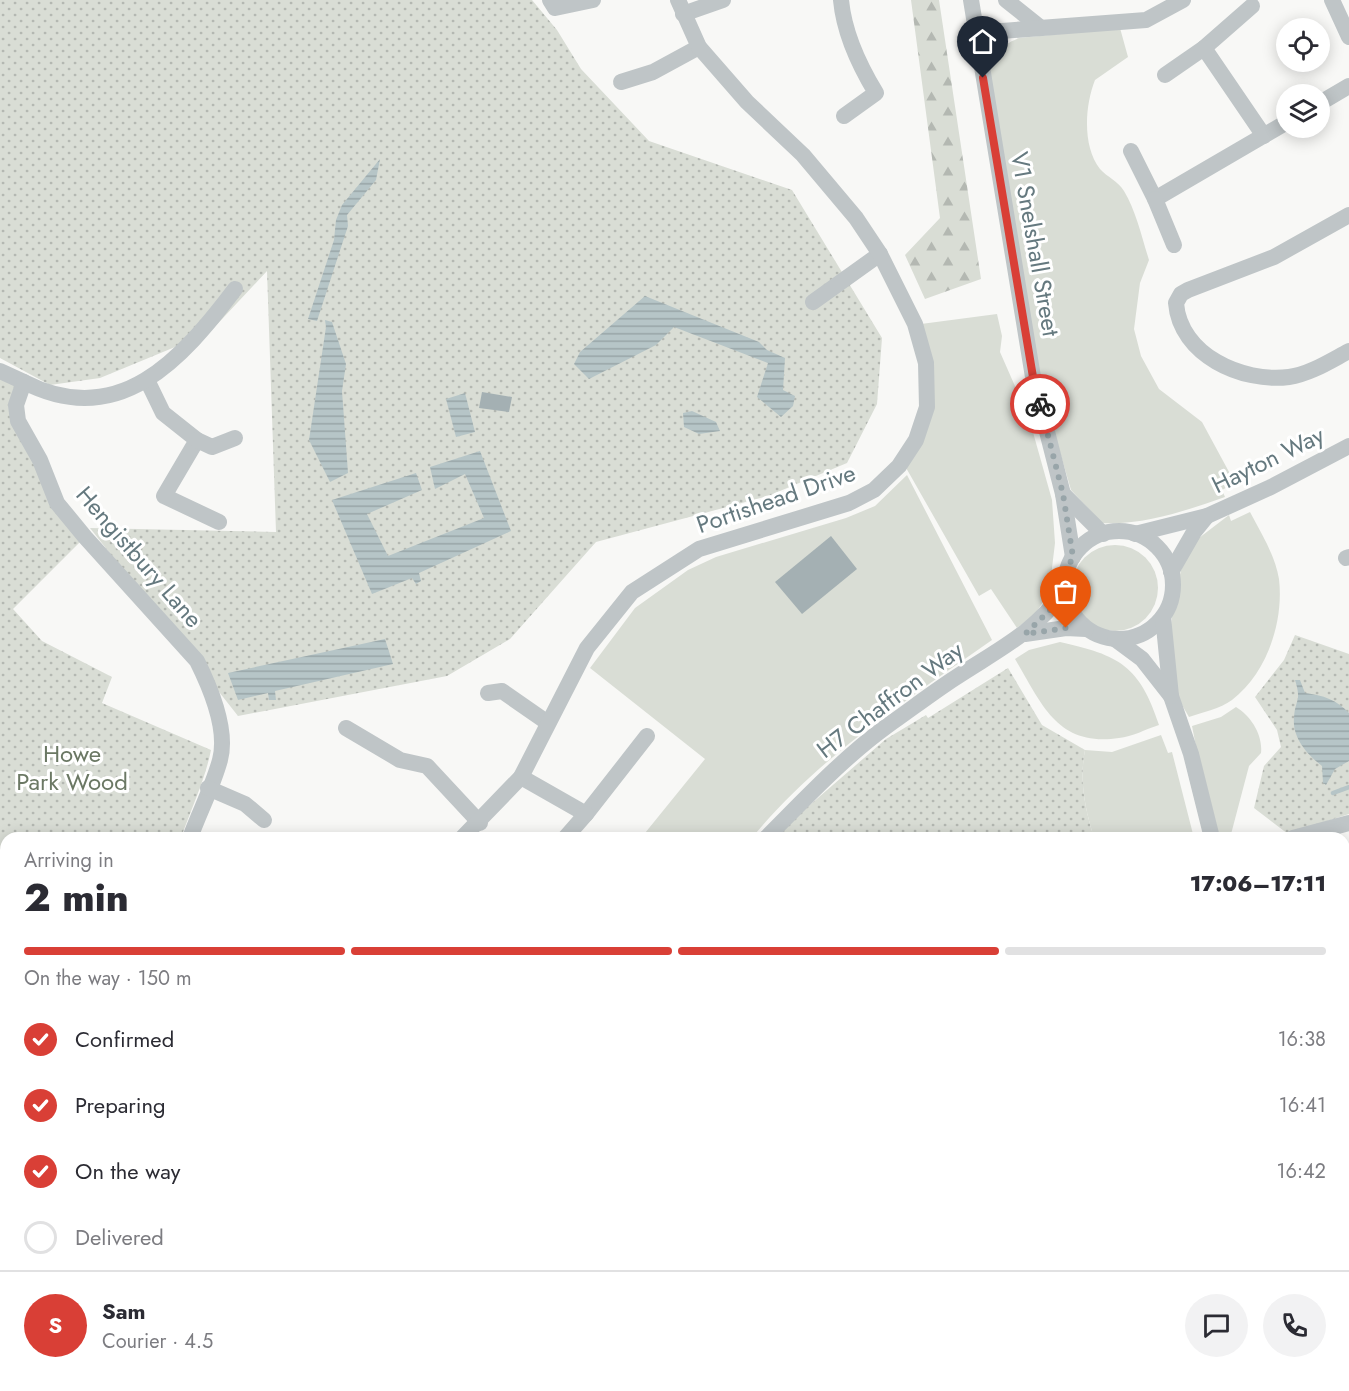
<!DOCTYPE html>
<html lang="en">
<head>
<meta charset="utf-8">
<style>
	body { margin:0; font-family:Jost,sans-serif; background:#f2f2f3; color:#2b2b33; height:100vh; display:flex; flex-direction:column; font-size:22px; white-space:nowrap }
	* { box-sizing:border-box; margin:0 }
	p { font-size:20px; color:#7c7c81 }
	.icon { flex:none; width:33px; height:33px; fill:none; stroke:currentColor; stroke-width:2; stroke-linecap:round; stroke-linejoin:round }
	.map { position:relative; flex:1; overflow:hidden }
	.details { position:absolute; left:0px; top:832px; width:1350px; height:560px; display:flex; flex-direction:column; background:#fff; border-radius:18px 18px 0 0; box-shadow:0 3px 15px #0003 }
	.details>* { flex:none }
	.buttons { position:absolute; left:1276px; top:18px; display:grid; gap:12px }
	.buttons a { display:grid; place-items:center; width:54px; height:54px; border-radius:50%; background:#fff; box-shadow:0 3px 15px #0003; font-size:30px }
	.pin { position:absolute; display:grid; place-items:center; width:51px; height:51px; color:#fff; margin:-62px -26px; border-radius:50% 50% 50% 0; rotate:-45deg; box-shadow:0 0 6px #0007 }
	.pin .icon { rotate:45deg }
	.courier { position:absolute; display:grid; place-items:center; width:60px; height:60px; margin:-30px; border:4px solid #d93f36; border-radius:50%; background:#fff; color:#222; box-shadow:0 2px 8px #0007 }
	.overview em { font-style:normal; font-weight:800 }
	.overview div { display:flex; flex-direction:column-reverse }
	.overview { display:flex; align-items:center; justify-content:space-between; height:102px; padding:0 24px }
	h1 { font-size:39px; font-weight:800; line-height:45px }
	.bar { display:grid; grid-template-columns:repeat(4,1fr); gap:9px 6px; align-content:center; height:72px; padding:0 24px }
	.bar i { height:8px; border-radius:4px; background:#e1e1e2 }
	.bar .current { background:#d93f36 }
	.bar p { grid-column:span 4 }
	.line { display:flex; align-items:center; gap:15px; padding:0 24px; border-top:2px solid #e1e1e2 }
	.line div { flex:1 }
	.round { display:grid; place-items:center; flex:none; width:63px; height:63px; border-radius:32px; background:#f2f2f3 }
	ol { padding:0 24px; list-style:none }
	li { display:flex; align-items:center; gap:18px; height:66px }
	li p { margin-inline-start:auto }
	li .icon { padding:6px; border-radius:50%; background:#d93f36; color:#fff; stroke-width:4 }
	li:last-child { color:#7c7c81 }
	li i { width:33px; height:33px; border:3px solid #e1e1e2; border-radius:50% }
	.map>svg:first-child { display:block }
	.green { fill:#d9ddd5 }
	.forest { fill:url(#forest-firs) }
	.park { fill:url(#park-dots) }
	.water { fill:url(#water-rules) }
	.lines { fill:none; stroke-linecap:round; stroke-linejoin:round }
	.stream { stroke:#b6c5c7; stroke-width:4.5 }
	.building { fill:#a4b0b3 }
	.minor { stroke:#bfc5c7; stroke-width:16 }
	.done { stroke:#98a5a9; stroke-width:6; stroke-dasharray:0 10.8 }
	.route { stroke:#d93f36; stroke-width:8 }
	.labels { text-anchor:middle; stroke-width:6; stroke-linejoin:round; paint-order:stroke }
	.street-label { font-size:24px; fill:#65797f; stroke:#fff }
	.park-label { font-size:24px; fill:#6b7864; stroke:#fff }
</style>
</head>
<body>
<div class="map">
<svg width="1349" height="1391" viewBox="0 0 1349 1391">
	<defs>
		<pattern id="forest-firs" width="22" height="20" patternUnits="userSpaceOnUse" patternTransform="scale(1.5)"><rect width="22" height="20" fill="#d9ddd5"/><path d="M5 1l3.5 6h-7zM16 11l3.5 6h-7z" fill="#b4b8b2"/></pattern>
		<pattern id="park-dots" width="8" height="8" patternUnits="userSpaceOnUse" patternTransform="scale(1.5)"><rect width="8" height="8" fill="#d9ddd5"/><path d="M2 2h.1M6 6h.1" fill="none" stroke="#b4b8b2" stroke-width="1.8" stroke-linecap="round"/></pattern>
		<pattern id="water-rules" width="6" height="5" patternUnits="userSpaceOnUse" patternTransform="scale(1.5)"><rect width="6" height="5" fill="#b6c5c7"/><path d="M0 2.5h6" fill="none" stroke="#98a5a7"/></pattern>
	</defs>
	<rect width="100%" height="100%" fill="#f8f8f6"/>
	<g class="green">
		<path d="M1120,28L1128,57L1095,80C1085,105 1082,146 1100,169C1107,177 1118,181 1124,191C1136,211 1142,238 1149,260L1140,283L1134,329L1141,356L1159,389L1202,422L1235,483L1222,490L1225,497C1185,511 1145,525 1102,523L1071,490L1035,366L987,75C992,57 1000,45 1019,38Z"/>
		<path d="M997,314L1002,336L1000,352L1029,418L1052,500L1055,543L1049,593L1035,614L1017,628L991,589L979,596L905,466L923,430L921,324Z"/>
		<path d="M907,475L992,640C908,699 817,758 752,838H641L705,759L590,668L635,608L688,570L716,557L846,518L875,506Z"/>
		<path d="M1250,512C1261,533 1275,555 1279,579C1284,622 1267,673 1232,700C1220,709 1203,712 1189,717L1172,688L1169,643L1173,606L1181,570L1195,541L1229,515L1231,521Z"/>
		<circle cx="1115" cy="588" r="43"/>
		<path d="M1060,642C1119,655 1140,666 1159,725C1146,729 1132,737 1119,738C1057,747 1042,704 1015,659L1029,650Z"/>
		<path d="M1236,707C1251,716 1263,735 1261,753L1249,766L1230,838H1214L1192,726L1221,717Z"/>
		<path d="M1161,735L1168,753L1172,752L1194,838H1094C1085,808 1079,781 1085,750L1112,752Z"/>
		<path d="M1344,1283H1347L1346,1391H1277V1386H1344Z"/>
		<path d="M47,1386H177L175,1391H38Z"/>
		<rect x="1159" y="1386" width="96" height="5"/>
	</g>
	<path class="forest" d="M911,0H939L981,279L925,299L905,255L940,218Z"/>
	<g class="park">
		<path d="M0,0H532L557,30L581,69L649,141L792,190L882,338L877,404L847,463L768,496L596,542L510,639L447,676L238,716L90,528L276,532L267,271L209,333L100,378L50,385L0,358Z"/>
		<path d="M0,371L24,382L18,421L85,537L13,609L42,641L112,677L102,703L211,750C205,780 191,809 181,838H6V1386H47L38,1391H0Z"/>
		<path d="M1295,635L1349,654V814L1288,834L1254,808L1264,766L1281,747L1277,730L1255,697L1284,660Z"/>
		<path d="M1008,668L1042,725L1085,750C1079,781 1085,808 1094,838H776L789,823L886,739L926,715L928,718Z"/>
		<path d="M651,1386H806L821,1391H660Z"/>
	</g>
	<g class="water">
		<path d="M380,159L376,180L347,215L348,226L317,321L308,319L334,240L336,220L342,205Z"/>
		<path d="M645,296L759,342L767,350L785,358L783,390L795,396L793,406L781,417L757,397L768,363L674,327L656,345L589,379L574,364L580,352Z"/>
		<path d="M325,320L332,322L346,364L342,391L348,473L330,482L309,440L326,327Z"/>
		<path d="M465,393L475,432L456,437L446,399Z"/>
		<path d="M692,411L716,422L720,431L699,434L684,427L683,413Z"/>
		<path d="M480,451L511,531L419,573L421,581L416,584L412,578L372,594L332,500L416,473L422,490L367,514L388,556L484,518L465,474L435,489L430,467Z"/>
		<path d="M385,639L393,664L275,691L276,700H269L268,693L238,700L228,673Z"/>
		<path d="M1295,680H1300L1305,693C1323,695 1337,700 1349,713V761L1335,769L1326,785L1323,783L1322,766C1308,755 1292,738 1294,718C1295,699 1302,702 1295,680Z"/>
	</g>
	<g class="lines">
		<g class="stream">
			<path d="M1333,793L1349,787"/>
			<path d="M0,1339L6,1340"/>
		</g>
	</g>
	<g class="building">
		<path d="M482,392L512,397L509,412L479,408Z"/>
		<path d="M831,536L857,569L802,614L775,582Z"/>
	</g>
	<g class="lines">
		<g class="minor">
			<path d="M550,0L555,8L593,0"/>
			<path d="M841,0C844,33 859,65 876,93L844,116"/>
			<path d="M971,0L1033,377L1063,494L1073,557"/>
			<path d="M1006,0L1041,28"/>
			<path d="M1332,0L1349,37"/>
			<path d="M683,14L723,0"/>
			<path d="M975,33L1146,20L1183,0"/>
			<path d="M1204,48L1252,6"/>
			<path d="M1165,75L1204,48L1264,136"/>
			<path d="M621,82L653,72L699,47"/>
			<path d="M1320,103L1349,86"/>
			<path d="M1131,151L1155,199L1287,122"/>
			<path d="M1155,199L1174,245"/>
			<path d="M1349,215L1274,257L1188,290L1181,294L1176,303C1180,355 1242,383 1289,377C1310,374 1330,361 1349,351"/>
			<path d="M813,302L880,254"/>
			<path d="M0,371L24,382L16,405L18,421L40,460L57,503L85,537L197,661C210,687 228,730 220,760C213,786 199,813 190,838"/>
			<path d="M147,380L163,413L197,440L164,496L219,522"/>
			<path d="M24,382C119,431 182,359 235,289"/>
			<path d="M197,440L212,447L235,438"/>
			<path d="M1063,494L1103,534"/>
			<circle cx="1119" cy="585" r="54"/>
			<path d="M1135,534L1207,516L1271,487L1349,446"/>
			<path d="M1346,558L1349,557"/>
			<path d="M1171,572L1194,532L1207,516"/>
			<path d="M1163,617L1171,696L1191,754L1212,838"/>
			<path d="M1025,634L1066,628L1086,629"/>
			<path d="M1115,639L1142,659L1171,696"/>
			<path d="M488,693L502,691L548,723"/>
			<path d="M346,728L400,760L427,766L480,823"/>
			<path d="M521,777L586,814L647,736"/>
			<path d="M208,788L245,804L264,820"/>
			<path d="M462,838L521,777L587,648L632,592L699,549L849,503L874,490L899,466L916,440L927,407L926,363L915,324L880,254L856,218L803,155L747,102L699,47L678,0"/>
			<path d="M565,838L586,814"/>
			<path d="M766,838C805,799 843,758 887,726C910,710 932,693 955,678C999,649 1033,634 1065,590"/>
			<path d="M1293,838L1349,823"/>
			<path d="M1344,944L1349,942"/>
			<path d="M1344,1271L1349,1272"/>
			<path d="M451,1386L453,1391L463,1386"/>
			<path d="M631,1386L635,1391"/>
			<path d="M832,1386L843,1391"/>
			<path d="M195,1391L204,1386"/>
			<path d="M435,1391L443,1386"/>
			<path d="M911,1391L916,1386"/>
			<path d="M1104,1391L1105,1386"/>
			<path d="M1268,1391V1386"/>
		</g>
	</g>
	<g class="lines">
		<path class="done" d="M1040,404L1063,494L1073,557L1068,567L1065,590L1051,609L1025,634L1066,628"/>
		<path class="route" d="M983,78L1033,377L1040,404"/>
	</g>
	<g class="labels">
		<g class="street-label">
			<text transform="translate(1035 244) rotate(80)" y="8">V1 Snelshall Street</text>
			<text transform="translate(1268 460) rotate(-26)" y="8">Hayton Way</text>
			<text transform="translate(776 499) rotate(-19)" y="8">Portishead Drive</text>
			<text transform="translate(139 557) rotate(49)" y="8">Hengistbury Lane</text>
			<text transform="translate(890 700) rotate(-37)" y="8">H7 Chaffron Way</text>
		</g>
		<g class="park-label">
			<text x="72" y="762">Howe<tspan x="72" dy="28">Park Wood</tspan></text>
		</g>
	</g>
</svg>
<div class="buttons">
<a><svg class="icon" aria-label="locate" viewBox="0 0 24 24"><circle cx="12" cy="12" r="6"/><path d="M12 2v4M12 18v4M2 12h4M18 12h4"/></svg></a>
<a><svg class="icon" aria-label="layers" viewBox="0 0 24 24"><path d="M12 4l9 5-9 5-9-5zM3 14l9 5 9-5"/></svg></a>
</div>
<div class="pin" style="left:1066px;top:628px;background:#ea580c"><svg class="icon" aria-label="bag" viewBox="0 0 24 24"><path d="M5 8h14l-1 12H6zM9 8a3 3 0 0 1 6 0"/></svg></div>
<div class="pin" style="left:983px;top:78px;background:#1f2937"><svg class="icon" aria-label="home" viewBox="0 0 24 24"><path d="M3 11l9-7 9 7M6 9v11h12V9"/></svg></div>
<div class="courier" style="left:1040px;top:404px"><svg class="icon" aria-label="bike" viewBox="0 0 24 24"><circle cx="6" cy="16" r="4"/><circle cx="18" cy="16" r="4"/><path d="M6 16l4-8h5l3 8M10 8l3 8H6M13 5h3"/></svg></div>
<section class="details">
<div class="overview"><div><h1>2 min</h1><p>Arriving in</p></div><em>17:06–17:11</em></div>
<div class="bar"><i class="current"></i><i class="current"></i><i class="current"></i><i></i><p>On the way · 150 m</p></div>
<ol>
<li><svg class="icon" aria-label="check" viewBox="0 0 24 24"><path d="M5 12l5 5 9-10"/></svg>Confirmed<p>16:38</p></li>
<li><svg class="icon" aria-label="check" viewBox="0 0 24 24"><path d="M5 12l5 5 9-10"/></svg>Preparing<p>16:41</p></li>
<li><svg class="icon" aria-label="check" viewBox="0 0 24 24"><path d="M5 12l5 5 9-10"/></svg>On the way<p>16:42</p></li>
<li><i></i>Delivered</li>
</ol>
<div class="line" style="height:108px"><b class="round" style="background:#d93f36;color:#fff">S</b><div><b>Sam</b><p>Courier · 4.5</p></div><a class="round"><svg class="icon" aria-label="chat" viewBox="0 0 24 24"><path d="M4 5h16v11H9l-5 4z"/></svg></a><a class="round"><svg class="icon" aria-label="phone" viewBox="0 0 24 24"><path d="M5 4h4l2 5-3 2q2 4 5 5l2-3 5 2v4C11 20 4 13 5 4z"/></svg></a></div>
</section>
</div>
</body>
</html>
